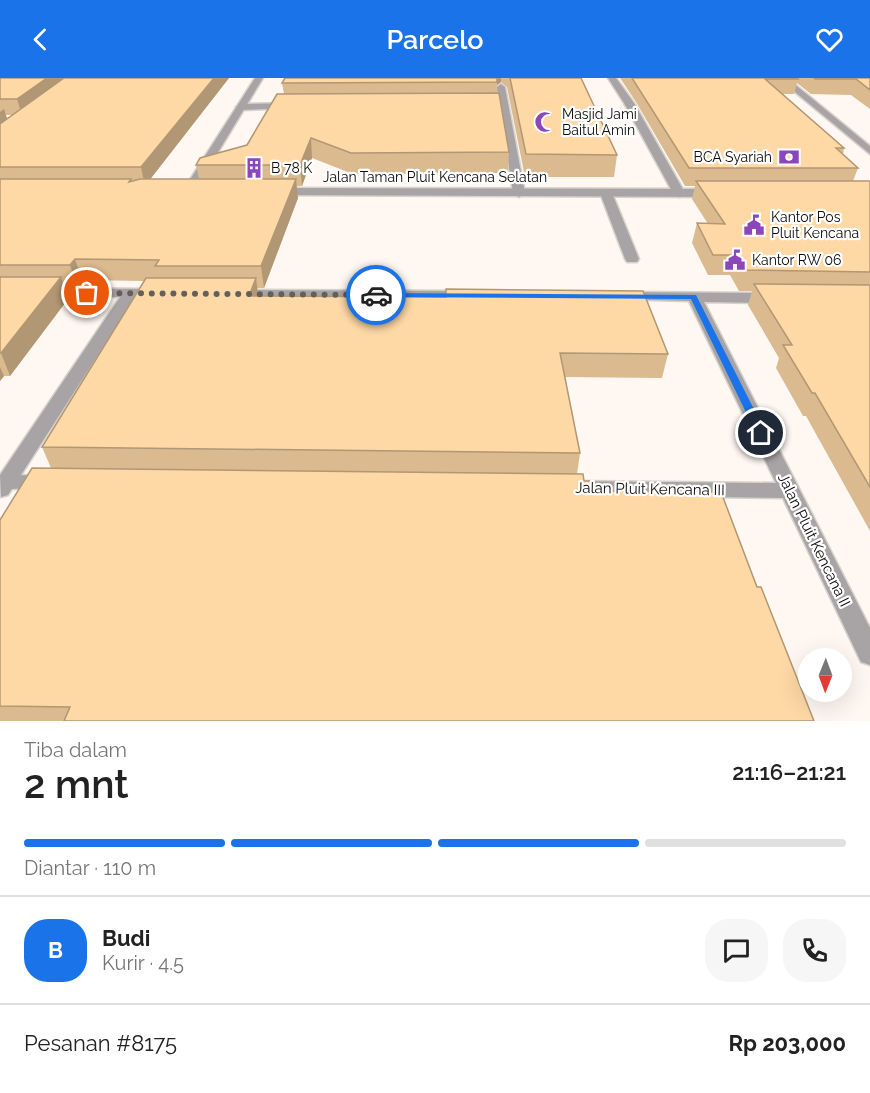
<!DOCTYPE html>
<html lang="id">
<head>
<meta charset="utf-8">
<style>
	body { margin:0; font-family:Raleway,sans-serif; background:#f6f6f6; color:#222; height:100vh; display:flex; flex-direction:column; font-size:22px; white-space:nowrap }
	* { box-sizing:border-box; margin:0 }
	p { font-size:20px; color:#767676 }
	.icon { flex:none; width:33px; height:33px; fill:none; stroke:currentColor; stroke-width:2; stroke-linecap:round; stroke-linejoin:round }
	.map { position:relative; height:643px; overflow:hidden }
	.details { display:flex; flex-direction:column; background:#fff; flex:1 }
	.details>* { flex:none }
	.needle { width:39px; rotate:181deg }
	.controls { position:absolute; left:798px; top:570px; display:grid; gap:12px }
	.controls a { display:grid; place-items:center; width:54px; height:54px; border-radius:50%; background:#fff; box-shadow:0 6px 24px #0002; font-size:30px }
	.pin { position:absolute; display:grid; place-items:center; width:51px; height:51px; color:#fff; margin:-26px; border:3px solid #fff; border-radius:50%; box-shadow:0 2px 6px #0007 }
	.courier { position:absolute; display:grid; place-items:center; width:60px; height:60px; margin:-30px; border:4px solid #1a73e8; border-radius:50%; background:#fff; color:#222; box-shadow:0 2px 8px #0007 }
	.headline em { font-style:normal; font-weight:600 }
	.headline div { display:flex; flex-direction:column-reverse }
	.headline { display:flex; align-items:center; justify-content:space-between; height:102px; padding:0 24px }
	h1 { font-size:39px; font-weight:600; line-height:45px }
	.bar { display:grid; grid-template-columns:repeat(4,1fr); gap:9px 6px; align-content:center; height:72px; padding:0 24px }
	.bar i { height:8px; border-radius:4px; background:#e0e0e0 }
	.bar .selected { background:#1a73e8 }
	.bar p { grid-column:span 4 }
	.line { display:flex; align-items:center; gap:15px; padding:0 24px; border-top:2px solid #e0e0e0 }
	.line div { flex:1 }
	.round { display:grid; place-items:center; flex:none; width:63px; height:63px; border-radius:24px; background:#f6f6f6 }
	header { display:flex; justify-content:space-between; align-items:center; height:78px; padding:0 24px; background:#1a73e8; color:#fff; font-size:27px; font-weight:600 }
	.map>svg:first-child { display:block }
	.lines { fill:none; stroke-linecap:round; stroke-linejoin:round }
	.service-casing { stroke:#d8d2cd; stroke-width:3 }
	.minor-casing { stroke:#d8d2cd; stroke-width:3 }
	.tertiary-casing { stroke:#d8d2cd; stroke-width:3 }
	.service { fill:#a8a4a5; fill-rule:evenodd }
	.minor { fill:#a8a4a5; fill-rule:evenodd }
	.tertiary { fill:#a8a4a5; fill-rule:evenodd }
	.wall { fill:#daba8e; fill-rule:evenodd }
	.shaded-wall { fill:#b29774 }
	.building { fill:#fed8a5; stroke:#b29774; stroke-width:1.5 }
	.route { fill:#1a73e8 }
	.done { stroke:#635f5c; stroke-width:6; stroke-dasharray:0 10.8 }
	.labels { text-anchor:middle; stroke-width:4.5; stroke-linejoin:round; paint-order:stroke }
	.far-poi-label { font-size:14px; fill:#0f0d0b; stroke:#fff; text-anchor:start }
	.far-street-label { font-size:14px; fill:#0f0d0b; stroke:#fff }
	.street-label { font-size:15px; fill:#0f0d0b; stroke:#fff }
</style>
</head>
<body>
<header><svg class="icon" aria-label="back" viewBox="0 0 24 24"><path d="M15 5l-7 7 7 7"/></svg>Parcelo<svg class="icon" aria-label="heart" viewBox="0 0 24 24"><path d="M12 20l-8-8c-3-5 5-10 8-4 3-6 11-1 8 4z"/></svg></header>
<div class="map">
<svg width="870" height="643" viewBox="0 0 870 643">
	<rect width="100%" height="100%" fill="#fef7f2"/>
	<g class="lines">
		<g class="service-casing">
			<g id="service">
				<path d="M608,0H616L634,25L685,115L683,118L679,119L673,115L624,25Z"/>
				<path d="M501,6L505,9L525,115L519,119L513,115L500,31H478L473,28L478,25H499L497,9Z"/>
				<path d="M294,25L299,28L297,30L241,32L236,29L241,26Z"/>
				<path d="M606,111L612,115L639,181L637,184H627L625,181L600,115Z"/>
			</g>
		</g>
		<g class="minor-casing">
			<g id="minor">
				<path d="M255,0H263L194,114L188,118L184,117L182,114Z"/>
				<path d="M275,110L718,111L724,115L718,119L271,117V111Z"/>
				<path d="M0,210L160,211L167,215L160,219H135L21,397L55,399L58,404L55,409L12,411L8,417L1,419L0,397L120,219L0,218Z"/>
				<path d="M236,212L469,213L476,217L469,221L231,219L229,216L231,213Z"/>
				<path d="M623,214L772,215L780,220L772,225L704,224L870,550V587L861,584L783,420L570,417L563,415L560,410L563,405L570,403L776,405L689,223L618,221L616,218Z"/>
			</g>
		</g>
		<g class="tertiary-casing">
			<path id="tertiary" d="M778,0H787L870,68V76Z"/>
		</g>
		<use href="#service" class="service"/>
		<use href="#minor" class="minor"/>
		<use href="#tertiary" class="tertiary"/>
	</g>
	<g class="wall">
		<path d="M0,0H229L150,101H199L196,87L247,67L284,16L282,5L285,0H581L617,77L614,99H525L507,9L501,4L497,7V15L509,74L508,95L353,96L312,80L302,108H296L298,120L264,210H257L259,218L668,276L662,300L565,299L580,375L577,396L595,413L757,509L814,643H0V442L51,390L42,369L144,203L82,202L77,208H64L68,221L10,298H4L0,303ZM6,37H12L7,41Z"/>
		<path d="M620,0H870V31L851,17L811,16L797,5L794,16H783L844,70L843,76L858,90L853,103H870V453L806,338H803L776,290L779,280L748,227L752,213H739L730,197H708L692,165L697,145L708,146L692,121L695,108H685L636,24Z"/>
	</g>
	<g class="shaded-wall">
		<path d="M47,0H71L22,37L17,21Z"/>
		<path d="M214,0H229L145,108L141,89Z"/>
		<path d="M495,0H501V4L497,7V4Z"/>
		<path d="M4,31L9,47L0,54V34Z"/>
		<path d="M311,60L312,80L302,108L300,87Z"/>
		<path d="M296,101L298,120L264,210L261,188Z"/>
		<path d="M75,181L82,202L77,208L70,187Z"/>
		<path d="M61,199L68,221L10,298L1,275Z"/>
		<path d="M256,200L259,223L249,218Z"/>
		<path d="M0,289L4,298L0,303Z"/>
	</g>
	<g class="building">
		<path d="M0,0H47L17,21H0Z"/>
		<path d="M64,0H214L141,89H0V46Z"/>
		<path d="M285,0H497V4L282,5Z"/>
		<path d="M510,0H581L617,77L526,76Z"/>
		<path d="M632,0H797L798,1H765L844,70H836L858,90H689Z"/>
		<path d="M814,0H870V12L856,1H815Z"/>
		<path d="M499,15L509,74L351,75L311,60L300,87H196L200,80L247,67L277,16Z"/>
		<path d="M0,101H131L129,104L140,101H296L261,188H155L159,182L75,181L70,187H0Z"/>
		<path d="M696,103H870V194L745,192L736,177H713L697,145L725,146Z"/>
		<path d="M0,199H61L1,275H0Z"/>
		<path d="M146,200H256L249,218L446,219V211L643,213L668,276L560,275L580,375L42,369Z"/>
		<path d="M754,206L870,207V409L815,315H812L783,267H792Z"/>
		<path d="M32,390L583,396L584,403H593L595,413L721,414L757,509H761L814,643H64L70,629L0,628V442Z"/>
	</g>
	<path class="route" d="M373,215L696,217L766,355L761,358L756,355L691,221L376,219L372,217Z"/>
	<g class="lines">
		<path class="done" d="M87,215L376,217"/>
	</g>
	<defs>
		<g id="mosque-bare" transform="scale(1.62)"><path d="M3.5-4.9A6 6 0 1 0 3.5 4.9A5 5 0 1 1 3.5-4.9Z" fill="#8a46ba" stroke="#fff" stroke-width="2.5" paint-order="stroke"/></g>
		<g id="bank-bare" transform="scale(1.62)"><path d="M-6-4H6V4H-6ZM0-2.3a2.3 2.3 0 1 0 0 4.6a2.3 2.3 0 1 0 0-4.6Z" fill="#8a46ba" stroke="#fff" stroke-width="2.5" paint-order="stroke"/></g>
		<g id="building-bare" transform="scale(1.62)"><path d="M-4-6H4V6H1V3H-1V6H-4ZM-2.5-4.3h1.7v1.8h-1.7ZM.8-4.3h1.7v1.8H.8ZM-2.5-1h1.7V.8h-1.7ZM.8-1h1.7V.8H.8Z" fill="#8a46ba" stroke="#fff" stroke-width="2.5" paint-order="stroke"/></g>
		<g id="civic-bare" transform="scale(1.62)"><path d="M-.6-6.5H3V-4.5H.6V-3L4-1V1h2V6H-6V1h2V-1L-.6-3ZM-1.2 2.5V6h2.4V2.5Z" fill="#8a46ba" stroke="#fff" stroke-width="2.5" paint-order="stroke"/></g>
	</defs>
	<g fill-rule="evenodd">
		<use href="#mosque-bare" x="545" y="44"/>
		<use href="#bank-bare" x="789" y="79"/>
		<use href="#building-bare" x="254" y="90"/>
		<use href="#civic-bare" x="754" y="147"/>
		<use href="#civic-bare" x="735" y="182"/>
	</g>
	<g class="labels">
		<g class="far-poi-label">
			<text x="562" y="41">Masjid Jami<tspan x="562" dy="16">Baitul Amin</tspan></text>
			<text x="772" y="84" text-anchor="end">BCA Syariah</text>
			<text x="271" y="95">B 78 K</text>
			<text x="771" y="144">Kantor Pos<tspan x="771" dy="16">Pluit Kencana</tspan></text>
			<text x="752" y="187">Kantor RW 06</text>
		</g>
		<g class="far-street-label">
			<text x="435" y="104">Jalan Taman Pluit Kencana Selatan</text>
		</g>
		<g class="street-label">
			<text transform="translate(650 411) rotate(1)" y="5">Jalan Pluit Kencana III</text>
			<text transform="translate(814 462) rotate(64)" y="5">Jalan Pluit Kencana II</text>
		</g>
	</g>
</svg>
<div class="controls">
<a><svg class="needle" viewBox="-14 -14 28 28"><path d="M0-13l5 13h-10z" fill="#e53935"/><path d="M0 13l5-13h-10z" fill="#767676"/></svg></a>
</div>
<div class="pin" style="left:87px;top:215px;background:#ea580c"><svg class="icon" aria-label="bag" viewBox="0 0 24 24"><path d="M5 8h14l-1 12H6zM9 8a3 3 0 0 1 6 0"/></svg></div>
<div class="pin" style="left:761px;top:355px;background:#1f2937"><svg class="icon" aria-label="home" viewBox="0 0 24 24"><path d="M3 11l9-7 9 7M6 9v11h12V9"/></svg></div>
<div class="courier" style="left:376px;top:217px"><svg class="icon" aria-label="car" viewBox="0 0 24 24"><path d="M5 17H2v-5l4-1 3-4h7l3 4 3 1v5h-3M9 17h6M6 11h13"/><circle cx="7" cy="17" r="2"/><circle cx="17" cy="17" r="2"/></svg></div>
</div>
<section class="details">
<div class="headline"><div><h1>2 mnt</h1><p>Tiba dalam</p></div><em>21:16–21:21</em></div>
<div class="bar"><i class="selected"></i><i class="selected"></i><i class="selected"></i><i></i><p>Diantar · 110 m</p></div>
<div class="line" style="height:108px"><b class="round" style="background:#1a73e8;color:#fff">B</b><div><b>Budi</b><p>Kurir · 4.5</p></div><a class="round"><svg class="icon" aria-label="chat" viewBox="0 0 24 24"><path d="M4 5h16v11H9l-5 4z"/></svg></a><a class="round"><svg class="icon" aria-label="phone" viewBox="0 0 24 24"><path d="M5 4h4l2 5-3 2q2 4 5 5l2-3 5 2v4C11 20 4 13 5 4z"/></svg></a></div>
<div class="line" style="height:78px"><div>Pesanan #8175</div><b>Rp 203,000</b></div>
</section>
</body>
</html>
